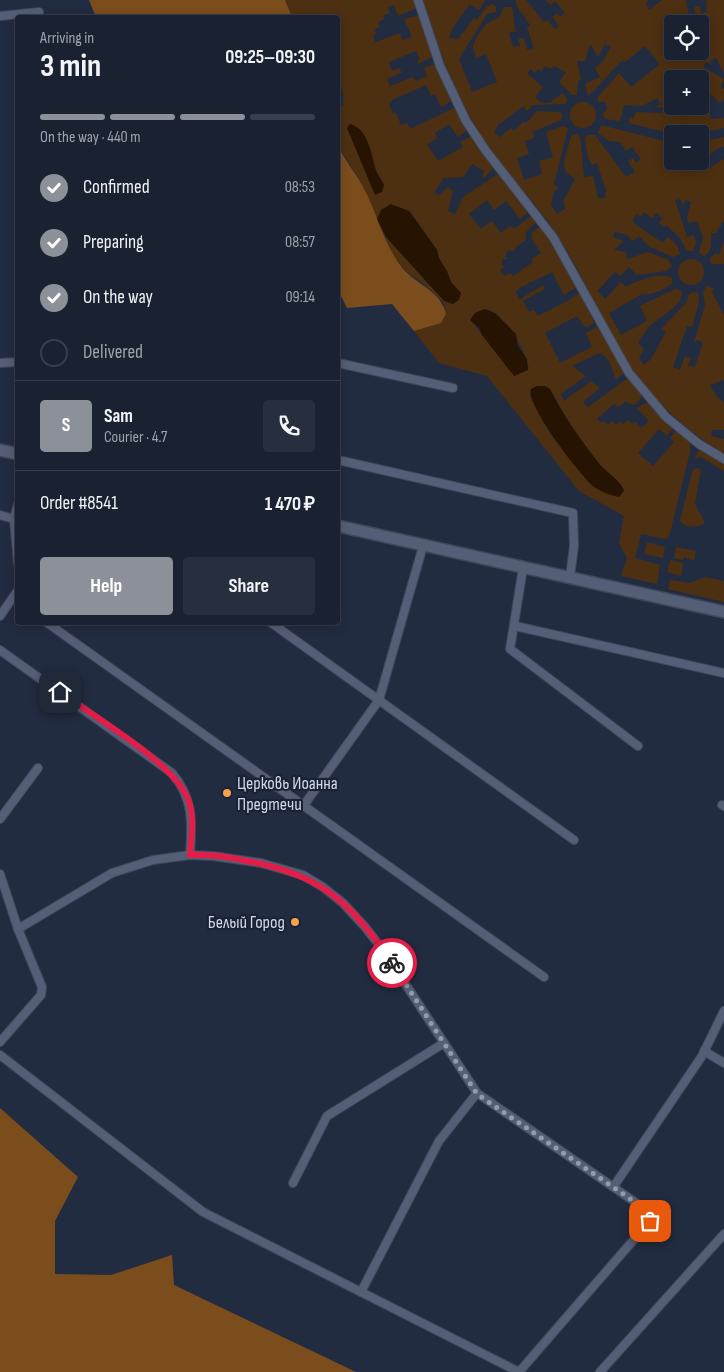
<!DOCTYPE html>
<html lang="en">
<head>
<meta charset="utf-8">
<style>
	body { margin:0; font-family:"Sofia Sans Condensed",sans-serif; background:#272e3d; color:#f1f3f6; height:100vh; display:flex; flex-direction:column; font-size:19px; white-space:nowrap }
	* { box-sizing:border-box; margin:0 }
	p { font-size:16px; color:#9fa3ab }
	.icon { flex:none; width:28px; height:28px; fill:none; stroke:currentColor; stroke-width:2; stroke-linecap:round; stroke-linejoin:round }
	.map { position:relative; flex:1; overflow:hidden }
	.drawer { position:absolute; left:15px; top:15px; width:325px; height:610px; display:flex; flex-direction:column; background:#1a2131; border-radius:5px; box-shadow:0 2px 12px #0003,0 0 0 1px #383e4d }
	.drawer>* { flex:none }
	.controls { position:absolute; left:664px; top:15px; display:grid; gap:10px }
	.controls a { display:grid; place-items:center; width:45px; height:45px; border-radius:5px; background:#1a2131; box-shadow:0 2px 12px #0003,0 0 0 1px #383e4d; font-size:25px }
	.pin { position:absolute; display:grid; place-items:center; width:42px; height:42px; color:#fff; margin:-21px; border-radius:10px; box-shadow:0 2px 8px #0006 }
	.courier { position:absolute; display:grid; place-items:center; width:50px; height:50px; margin:-25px; border:4px solid #e11d48; border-radius:50%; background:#fff; color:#222; box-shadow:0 1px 6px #0007 }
	.overview em { font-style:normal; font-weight:700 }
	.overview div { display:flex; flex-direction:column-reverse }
	.overview { display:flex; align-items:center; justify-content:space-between; height:85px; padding:0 25px }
	h1 { font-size:32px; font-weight:700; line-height:38px }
	.bar { display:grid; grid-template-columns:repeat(4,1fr); gap:8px 5px; align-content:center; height:60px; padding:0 25px }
	.bar i { height:6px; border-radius:4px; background:#383e4d }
	.bar .selected { background:#8c9099 }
	.bar p { grid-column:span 4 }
	.line { display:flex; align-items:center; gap:12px; padding:0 25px; border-top:1px solid #383e4d }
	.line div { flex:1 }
	.round { display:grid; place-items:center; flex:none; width:52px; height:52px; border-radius:5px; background:#272e3d }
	ol { padding:0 25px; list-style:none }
	li { display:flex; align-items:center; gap:15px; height:55px }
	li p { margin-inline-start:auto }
	li .icon { padding:5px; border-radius:50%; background:#8c9099; color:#fff; stroke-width:4 }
	li:last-child { color:#9fa3ab }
	li i { width:28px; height:28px; border:2px solid #383e4d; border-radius:50% }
	.primary-button { display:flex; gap:10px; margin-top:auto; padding:10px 25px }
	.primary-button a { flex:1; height:58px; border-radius:5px; background:#8c9099; color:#fff; font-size:20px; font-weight:700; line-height:58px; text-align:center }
	.primary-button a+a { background:#272e3d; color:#f1f3f6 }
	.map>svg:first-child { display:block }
	.green { fill:#4d3011; fill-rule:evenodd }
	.forest { fill:#7b4d1d }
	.water { fill:#261302 }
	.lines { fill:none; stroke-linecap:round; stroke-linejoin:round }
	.street-casing { stroke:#3f4759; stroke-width:10 }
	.secondary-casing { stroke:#3f4759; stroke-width:14 }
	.street { stroke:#545f77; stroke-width:8 }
	.secondary { stroke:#545f77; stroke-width:11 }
	.done { stroke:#949cac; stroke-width:5; stroke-dasharray:0 9 }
	.route { stroke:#e11d48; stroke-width:6 }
	.poi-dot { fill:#f7a149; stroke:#192236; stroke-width:2 }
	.labels { text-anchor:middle; stroke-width:4.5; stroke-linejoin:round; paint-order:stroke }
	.poi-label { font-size:18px; fill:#d1d8e6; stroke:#192236; text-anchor:start }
</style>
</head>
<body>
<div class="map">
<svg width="724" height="1372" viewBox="0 0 724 1372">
	<rect width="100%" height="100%" fill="#222c41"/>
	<g class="green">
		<path d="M285,0H415V9L398,16L394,5L388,7L390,13L383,15L384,19L378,22L380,27L375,29L376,34L373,35L375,41L371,44L400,33L402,40L412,37L404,19L419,15L432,57L418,64L417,61L420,60L416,51L389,62L392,71L400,68L401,73L387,79L390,86L413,77L416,81L427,76L424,68L435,64L451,101L441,107L435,94L431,96L426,85L392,100L389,104L393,114L396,113L401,125L407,123L410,129L454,108L467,130L458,137L449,124L435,133L437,138L427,144L438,161L463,147L460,142L471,136L494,167L484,178L482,177L484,171L472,164L463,177L444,178L434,192L438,196L448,187L453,191L448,211L455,214L463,197L496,175L500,174L528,212L520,219L506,201L494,210L487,200L469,214L481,229L492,221L501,233L510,226L514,229L531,216L537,221L526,232V240L517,246L513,252L508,250L505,257L508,259H502V266L505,267L500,270L504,276L510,273L513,276L533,262L531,259L541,253L532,239V233L540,226L544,228L577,287L564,295L552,272L519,288L516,292L519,300L543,285L545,289L523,301L529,312L534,310L538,316L569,300L577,294H581L594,323L586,328L577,316L545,333L560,363L592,347L586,333L597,327L624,370L623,374L616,380C612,371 611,357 599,353L572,366L586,376L561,394L564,401L591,381L600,388L583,402L588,407L628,378L641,394V399L634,405L625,402L619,407L614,404L593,422L597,419L601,423L604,421L608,425L612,421L616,425L621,421L623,424L629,420L632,424L636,422L641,428L649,421L637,408L648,402L673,428L667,436L659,429L638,453L653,466L674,442L670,438L676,431L690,442V452L669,537L665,539L641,534L635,558L660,565L657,584L621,576L627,558L619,543L624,516L579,491L487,376L439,363L414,331L440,323L446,314L443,302L423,283L408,273L394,258L361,183L338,145V107L343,105C345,92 339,82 338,70C336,53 338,35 338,18L292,17ZM347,125L369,147L375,168L384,185L375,195ZM409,210L437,249L439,258L452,283L444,301L386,237ZM487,309C507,318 525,347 529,369L519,374C500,357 486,339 470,320ZM538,386L550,389C564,415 580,441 599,464C607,473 617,479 624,489L619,496L597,488L551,435L530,397L531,389Z"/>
		<path d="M423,0H485L479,10L470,4L453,27L449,38L458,39L474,18L477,20L487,6L493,4L496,7V12L487,14L459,59L472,92L497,82L486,54L476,58L473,47C477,34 485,21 499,18L504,7H511C515,14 513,22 516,31L509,33L513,47L520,45L518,39L524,38L527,50L534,49L527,27L530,26C527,16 515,10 516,0H526L544,22L547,20L555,29L559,26L552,17L557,13L560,17L565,13L555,1L550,5L546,0H648L646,3L649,10L662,0H686L690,22L696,21L694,7L700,6L701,13L707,12L706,0H724V73L716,58L710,61L712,65L706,62L703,67L724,79L721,87L724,89V100L719,103L713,96L702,90L700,96L710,101L698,108L710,113V119L724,118V128C683,138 668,133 629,123V117L634,118L636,112L662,113L663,108L655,107L660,104L657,98L642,106L624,105L620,121L605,119L603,113L607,109L605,102H599L597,98L619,73L631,87L660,64L645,46L625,62L623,60C614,67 594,93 588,95L585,84L600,77L595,68L603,61L611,47L605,44L598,57L590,44L585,61H577L581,80L578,81L577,95H572L559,82L569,68L566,72L554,66L550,69L545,66L541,71L538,69L535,73L531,69L527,73L543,87L535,97L542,103H550L562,93L567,99L566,104L532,105L527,111L523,106L498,125L494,133L500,137L511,128L514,131L523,122L526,123L537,111L559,112L562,114L561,120L532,132L534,138L525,141L529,154L517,158L524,180L542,174L539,161L553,157L546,132L563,126L568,128L554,184L558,188L554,192L551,205L557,214L566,208L563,202L575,179L565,171L564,162L571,136L577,134L580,137L584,177L593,176L598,198H605L606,190L597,163L592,165L588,158L585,138L588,135H595L626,177L635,172L628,161L633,158L636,163L641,159L632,147L626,151L620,142L609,141L598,133L601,125L672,143V161H687L693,172L704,165L708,169L724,159V220L716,233H711C711,241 713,253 703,256L699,252L703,237L697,221L689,223L687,218L691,202L685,200L683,206L681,199L675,200L687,237L694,235L696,243L693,251H687L680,238L666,225L664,227L659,223L668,210L662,218L656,213L652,218L644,212L640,217L637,214L633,219L635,224L663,243L668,237L677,245L680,254L673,257L650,247L639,236L633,241L627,235L615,232L613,237L624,241L614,250L626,252L627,259L648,252L669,260L672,267L666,271L637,275L629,267L620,276L615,272L597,291L605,299L621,282L626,287C637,281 660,271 672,278V283C666,289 651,296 642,294L609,313L621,335L647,321L640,306L675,289L681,290C685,305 662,315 652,324C646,329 642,337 638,343L644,349L639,358L644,365L651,359L666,332L661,329L686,303L689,294L695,292L698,293L699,302L692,327L687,326L673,367L680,370L685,356L691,358L688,365L695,367L703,342L697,340L694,342L705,305L703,291L708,286L714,289L712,292L724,315V380L710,385L716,396L724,402V430H712L711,436L724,439V454C678,425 641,389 615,341C595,306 579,268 557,234C537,204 510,178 489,148C457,102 440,53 423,0ZM672,24H700V51H672ZM672,79H700V106H672Z"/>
		<circle cx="583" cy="115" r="13"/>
		<path d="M724,137V148L722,146L702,159L700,142Z"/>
		<path d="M724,241V264H711L710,258L715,254L719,255Z"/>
		<circle cx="691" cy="272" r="13"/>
		<path d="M703,450L724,463V471L701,457L695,459L698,451Z"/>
		<path d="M695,468L701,469L695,504L705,523C698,528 685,528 680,521L692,472Z"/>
		<path d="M647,542L665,547L663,558L644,554Z"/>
		<path d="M676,547L696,551L694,561L684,557L683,560L674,558Z"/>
		<path d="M670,560L683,563L681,576L667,572Z"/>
		<path d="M705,577L724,581V602L668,589L670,580L690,583Z"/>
	</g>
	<g class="forest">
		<path d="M89,0H285L292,17H99L95,15Z"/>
		<path d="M338,145C344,159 354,171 362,185C378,213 383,246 405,271C420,286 441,292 446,314L441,323L414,331L392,304L347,308L338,290Z"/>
		<path d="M0,1108L78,1177L55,1221V1274L111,1275L172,1255L174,1285L356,1372H0Z"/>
	</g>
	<g class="water">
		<path d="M350,124C367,128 371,152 375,167C376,173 381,179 384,185L382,192L375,195L347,128Z"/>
		<path d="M391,204L409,211L437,250L439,258L447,271L451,282L461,293L459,300L453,304L444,301L386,237L377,219L381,210Z"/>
		<path d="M484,309L495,313L516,334L518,346L527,359L528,370L514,376L482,335L479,328L470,320L475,313Z"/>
		<path d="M537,386H545L550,389C563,415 580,439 598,462C605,472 620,479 624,491L619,497C612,496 600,491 594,487C580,475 525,404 531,389Z"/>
	</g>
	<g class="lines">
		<g class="street-casing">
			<g id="street">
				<path d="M418,0L440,66L466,121L486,151L553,237L629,373L666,417L699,444L724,459"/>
				<path d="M0,16L39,12V18"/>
				<path d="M0,363L18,362"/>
				<path d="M338,363L453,388"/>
				<path d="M338,460L573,513L574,546L570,577"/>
				<path d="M0,515L14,519L18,564"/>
				<path d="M14,519L18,504"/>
				<path d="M523,568L510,649L638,746"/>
				<path d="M0,616L18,590"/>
				<path d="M46,622L544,977"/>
				<path d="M270,622L574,840"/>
				<path d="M515,626L724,673"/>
				<path d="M0,650L172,773C194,799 192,823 190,855"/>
				<path d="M304,805L379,700L423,546"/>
				<path d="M722,805L724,806"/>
				<path d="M0,819L38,768"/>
				<path d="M0,874L18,929L42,987L41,995L0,1042"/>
				<path d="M704,1051L724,1063"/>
				<path d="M0,1055L203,1212L519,1372L650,1221L648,1211L477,1093L383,950L365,927L343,903L323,887L303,875L261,863L213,856L190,855L153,860L112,873L18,929"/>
				<path d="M293,1183L327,1116L444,1043"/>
				<path d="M614,1186L702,1056L724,1011"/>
				<path d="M361,1292L439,1141L477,1093"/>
				<path d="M600,1372L724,1234"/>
			</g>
		</g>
		<g class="secondary-casing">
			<g id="secondary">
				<path d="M0,450L18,454"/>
				<path d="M338,526L724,612"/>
			</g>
		</g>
		<use href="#street" class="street"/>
		<use href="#secondary" class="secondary"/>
	</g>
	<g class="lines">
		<path class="done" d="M392,963L477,1094L648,1211L650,1221"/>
		<path class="route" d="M60,692C93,716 178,765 189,802C195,819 191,837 190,855C209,854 229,857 247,861C320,874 351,902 392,963"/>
	</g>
	<g class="poi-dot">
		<circle cx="227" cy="793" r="5"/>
		<circle cx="295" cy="922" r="5"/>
	</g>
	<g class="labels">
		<g class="poi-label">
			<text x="237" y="789">Церковь Иоанна<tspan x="237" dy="21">Предтечи</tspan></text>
			<text x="285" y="928" text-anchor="end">Белый Город</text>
		</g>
	</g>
</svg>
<div class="controls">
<a><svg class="icon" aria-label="locate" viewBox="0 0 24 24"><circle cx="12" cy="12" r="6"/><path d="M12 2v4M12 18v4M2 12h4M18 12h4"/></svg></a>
<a>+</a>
<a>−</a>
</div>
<div class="pin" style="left:650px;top:1221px;background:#ea580c"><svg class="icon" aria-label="bag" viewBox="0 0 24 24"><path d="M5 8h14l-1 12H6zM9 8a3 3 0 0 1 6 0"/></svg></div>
<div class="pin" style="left:60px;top:692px;background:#1f2937"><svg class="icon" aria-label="home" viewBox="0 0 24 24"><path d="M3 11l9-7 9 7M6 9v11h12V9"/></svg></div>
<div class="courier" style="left:392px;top:963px"><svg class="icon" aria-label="bike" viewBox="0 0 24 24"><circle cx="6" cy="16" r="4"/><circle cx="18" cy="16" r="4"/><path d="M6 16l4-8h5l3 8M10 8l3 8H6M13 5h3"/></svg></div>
<section class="drawer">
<div class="overview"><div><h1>3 min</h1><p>Arriving in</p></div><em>09:25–09:30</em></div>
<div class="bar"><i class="selected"></i><i class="selected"></i><i class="selected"></i><i></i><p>On the way · 440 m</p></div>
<ol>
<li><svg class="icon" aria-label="check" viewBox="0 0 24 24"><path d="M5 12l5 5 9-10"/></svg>Confirmed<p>08:53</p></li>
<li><svg class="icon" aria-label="check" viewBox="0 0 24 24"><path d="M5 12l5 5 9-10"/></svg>Preparing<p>08:57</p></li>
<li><svg class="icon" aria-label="check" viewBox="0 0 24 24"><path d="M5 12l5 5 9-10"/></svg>On the way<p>09:14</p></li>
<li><i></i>Delivered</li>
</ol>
<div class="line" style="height:90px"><b class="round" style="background:#8c9099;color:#fff">S</b><div><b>Sam</b><p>Courier · 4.7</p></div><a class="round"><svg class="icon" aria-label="phone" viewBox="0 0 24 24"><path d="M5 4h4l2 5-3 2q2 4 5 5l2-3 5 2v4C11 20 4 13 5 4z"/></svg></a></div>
<div class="line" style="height:65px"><div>Order #8541</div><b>1 470 ₽</b></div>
<div class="primary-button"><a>Help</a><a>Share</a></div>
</section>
</div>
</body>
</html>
